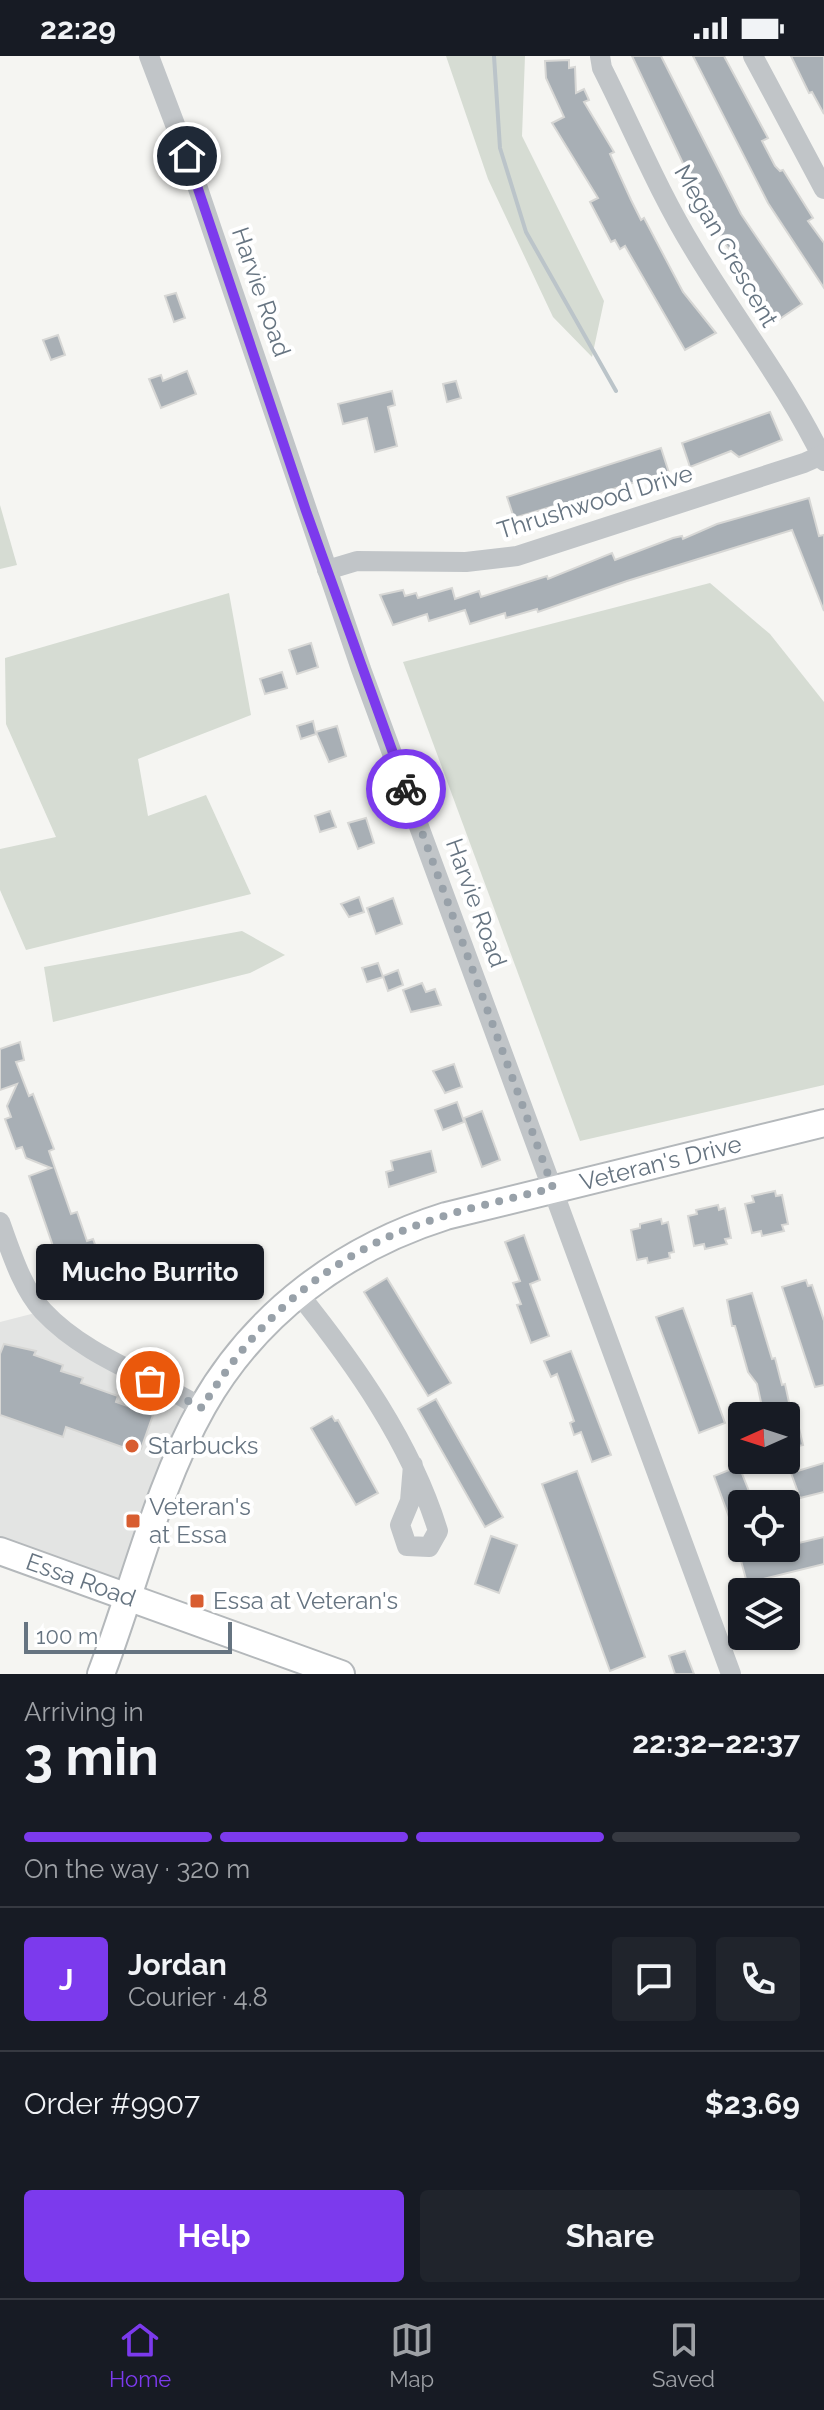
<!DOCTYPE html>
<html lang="en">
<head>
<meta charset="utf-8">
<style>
	body { margin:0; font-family:Raleway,sans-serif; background:#20242c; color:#f1f3f6; height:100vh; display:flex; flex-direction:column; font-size:30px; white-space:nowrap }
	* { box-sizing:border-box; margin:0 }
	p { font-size:26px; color:#9ea1a6 }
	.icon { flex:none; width:44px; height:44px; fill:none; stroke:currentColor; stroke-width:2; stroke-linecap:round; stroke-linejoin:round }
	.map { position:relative; height:1618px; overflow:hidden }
	.panel { display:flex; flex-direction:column; background:#171b24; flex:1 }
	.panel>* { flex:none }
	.needle { width:52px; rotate:267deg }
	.buttons { position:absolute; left:728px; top:1346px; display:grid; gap:16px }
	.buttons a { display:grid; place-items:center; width:72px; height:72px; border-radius:8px; background:#171b24; box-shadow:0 2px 6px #0004; font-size:40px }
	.scale { position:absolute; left:24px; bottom:20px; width:208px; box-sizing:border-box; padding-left:8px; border:4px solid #667481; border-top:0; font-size:22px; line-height:28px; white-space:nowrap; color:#667481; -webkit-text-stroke:6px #fff; paint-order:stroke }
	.pin { position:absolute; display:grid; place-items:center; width:68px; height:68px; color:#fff; margin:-34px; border:4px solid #fff; border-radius:50%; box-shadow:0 2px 8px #0007 }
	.courier { position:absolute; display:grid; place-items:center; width:80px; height:80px; margin:-40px; border:6px solid #7c3aed; border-radius:50%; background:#fff; color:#222; box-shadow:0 2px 10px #0007 }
	.bubble { position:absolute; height:56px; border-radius:8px; background:#171b24; box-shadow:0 2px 6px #0004; font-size:26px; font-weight:700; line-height:56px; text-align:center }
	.overview em { font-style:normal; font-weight:700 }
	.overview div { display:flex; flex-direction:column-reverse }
	.overview { display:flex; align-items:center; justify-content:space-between; height:136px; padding:0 24px }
	h1 { font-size:52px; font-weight:700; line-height:60px }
	.bar { display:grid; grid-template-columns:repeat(4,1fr); gap:12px 8px; align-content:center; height:96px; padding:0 24px }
	.bar i { height:10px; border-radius:6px; background:#363941 }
	.bar .current { background:#7c3aed }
	.bar p { grid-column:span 4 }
	.line { display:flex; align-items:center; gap:20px; padding:0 24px; border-top:2px solid #363941 }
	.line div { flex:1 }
	.round { display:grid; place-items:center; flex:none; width:84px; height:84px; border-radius:8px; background:#20242c }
	.action { display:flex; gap:16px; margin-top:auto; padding:16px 24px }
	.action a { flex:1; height:92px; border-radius:8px; background:#7c3aed; color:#fff; font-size:32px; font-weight:700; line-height:92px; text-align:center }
	.action a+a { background:#20242c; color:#f1f3f6 }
	.status { display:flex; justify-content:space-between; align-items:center; height:56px; padding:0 40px; background:#171b24; direction:ltr }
	.status svg { height:22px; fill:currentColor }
	.tabs { display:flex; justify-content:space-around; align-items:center; height:112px; border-top:2px solid #363941; background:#171b24; font-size:22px; color:#9ea1a6 }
	.tabs a { display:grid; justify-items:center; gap:4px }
	.tabs .current { color:#7c3aed }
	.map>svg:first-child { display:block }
	.built { fill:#e3e4e3 }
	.green { fill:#d6dcd3 }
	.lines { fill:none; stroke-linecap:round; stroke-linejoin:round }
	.stream { stroke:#bbc4c9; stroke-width:4 }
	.building { fill:#a8afb5; stroke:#d7d7d5; stroke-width:2 }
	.major-casing { stroke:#b4b8bb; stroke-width:30 }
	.minor { stroke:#c1c5c8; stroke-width:20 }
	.major { stroke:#fff; stroke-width:26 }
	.done { stroke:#98a1a9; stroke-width:8; stroke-dasharray:0 14.4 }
	.route { stroke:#7c3aed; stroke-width:10 }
	.poi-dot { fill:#d85d30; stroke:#fff; stroke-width:3 }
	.labels { text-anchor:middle; stroke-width:8; stroke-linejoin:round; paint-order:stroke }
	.street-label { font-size:24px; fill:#667481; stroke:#fff }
	.poi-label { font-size:24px; fill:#667481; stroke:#fff; text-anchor:start }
</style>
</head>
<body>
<div class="status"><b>22:29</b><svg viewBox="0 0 49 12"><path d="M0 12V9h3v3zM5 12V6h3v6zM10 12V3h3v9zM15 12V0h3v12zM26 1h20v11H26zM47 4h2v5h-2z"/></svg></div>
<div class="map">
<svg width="824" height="1618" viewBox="0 0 824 1618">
	<rect width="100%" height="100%" fill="#f5f5f2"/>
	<path class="built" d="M43,1255L202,1352L129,1541L0,1495V1266Z"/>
	<g class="green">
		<path d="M446,0H525L522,80L604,245L592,301L553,261L488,123Z"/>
		<path d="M0,449L17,509L0,513Z"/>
		<path d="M710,527L770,578L824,646V1029L580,1085L403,606Z"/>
		<path d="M229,537L251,659L138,703L148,760L206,739L251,838L26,894L0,834V793L56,781L6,668L5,602Z"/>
		<path d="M242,875L285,899L250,917L53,966L44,911Z"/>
	</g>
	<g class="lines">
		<path class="stream" d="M494,0L500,92L526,176L616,335"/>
	</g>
	<g class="building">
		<path d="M632,0H661L741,158L802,248L775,266L753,229L756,227L726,189L699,141Z"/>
		<path d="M693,0H724L768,82L762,85L775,110L780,115L783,114L813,162L808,165L824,187V232L768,147Z"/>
		<path d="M791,0H824V58L812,36L809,37Z"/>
		<path d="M569,4V12L575,11L576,37L584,33L589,44L584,46L614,96L610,98L631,144L641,164L644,162L683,236L716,277L685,294L625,190L620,193L615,184L611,186L590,146L598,142L552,67L564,61L546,22L545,5Z"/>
		<path d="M176,237L185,262L174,266L165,240Z"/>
		<path d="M58,279L65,299L51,304L43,284Z"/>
		<path d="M187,315L196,338L161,352L149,323L161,319L163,325Z"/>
		<path d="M456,325L461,342L447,346L443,328Z"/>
		<path d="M392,335L395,349L388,351L397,390L375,396L367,362L343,368L338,348Z"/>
		<path d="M770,356L782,384L739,401L731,395L690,411L682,387Z"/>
		<path d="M661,392L670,420L656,424L654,420L604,436L556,456L554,450L514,462L507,441Z"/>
		<path d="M809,442L819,480L824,479V555L792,474L627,525L538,556L537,553L506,562L505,557L470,568L465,554L429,565L427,558L393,569L380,539L403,534L405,540L416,537L418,542L452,532L455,543L479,535L481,541L547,520L548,523L612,497L615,504L673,482L682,480L683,483L717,468Z"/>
		<path d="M311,587L318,611L297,618L289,594Z"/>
		<path d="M282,616L287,632L265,638L260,623Z"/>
		<path d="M313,665L316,678L301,683L297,670Z"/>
		<path d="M337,670L346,700L329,706L316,676Z"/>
		<path d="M330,755L336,771L320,776L315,760Z"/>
		<path d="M366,762L374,787L358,793L348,767Z"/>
		<path d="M359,841L364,856L349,861L341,848Z"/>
		<path d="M393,842L402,868L376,878L367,852Z"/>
		<path d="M378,907L383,921L367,926L362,912Z"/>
		<path d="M398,914L403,929L388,935L383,920Z"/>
		<path d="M422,927L426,936L435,933L441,949L411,956L403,934Z"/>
		<path d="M20,986L24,1004L16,1006L29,1040L33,1038L54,1093L49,1095L71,1158L77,1156L87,1185L93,1183L100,1202L97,1203L99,1210L69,1221L58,1191L54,1193L29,1120L51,1112L26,1102L22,1091L16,1093L5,1063L11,1061L7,1050L17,1028L0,1034V993Z"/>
		<path d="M454,1008L462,1031L445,1037L433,1015Z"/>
		<path d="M457,1046L464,1066L443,1074L435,1054Z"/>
		<path d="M482,1055L500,1104L482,1111L464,1062Z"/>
		<path d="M431,1095L436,1116L389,1131L386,1116L393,1114L391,1105Z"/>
		<path d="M775,1135L776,1140L782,1139L788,1168L782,1169L784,1175L762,1180L761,1175L752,1177L745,1148L754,1146L752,1140Z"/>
		<path d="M718,1149L719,1154L725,1152L731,1182L725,1183L727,1188L705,1193L704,1188L694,1190L688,1160L697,1158L696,1154Z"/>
		<path d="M661,1163L662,1168L668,1166L674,1196L669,1197L670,1202L648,1207L647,1202L637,1204L631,1174L640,1172V1168Z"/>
		<path d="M524,1179L540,1224L530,1228L549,1280L531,1287L517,1249L521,1248L513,1227L520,1225L505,1186Z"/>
		<path d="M387,1222L451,1327L428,1340L364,1236Z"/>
		<path d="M806,1224L808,1230L812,1229L824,1265V1329L815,1331L782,1231Z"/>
		<path d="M752,1237L772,1303L775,1302L782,1329L785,1328L792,1360H764L757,1328L748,1316L735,1270H732L727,1244Z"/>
		<path d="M683,1252L725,1367L699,1377L656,1261Z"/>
		<path d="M4,1288L36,1295L34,1299L63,1309L61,1315L83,1322L81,1327L118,1340L116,1346L153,1359L141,1393L138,1392L136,1396L66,1371L63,1381L0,1359V1298Z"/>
		<path d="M571,1295L611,1399L592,1406L581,1376L574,1379L570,1367L574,1365L557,1318L551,1321L544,1305Z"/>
		<path d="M436,1343L503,1461L485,1471L418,1353Z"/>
		<path d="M332,1360L335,1365L338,1364L378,1437L356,1449L311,1372Z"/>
		<path d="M797,1364L803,1389L786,1393V1366Z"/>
		<path d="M824,1407V1436L800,1442L791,1417Z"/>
		<path d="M739,1410L754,1448H742V1465L732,1469L714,1420Z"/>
		<path d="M577,1415L645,1601L610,1615L542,1428Z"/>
		<path d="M491,1480L517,1489L499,1537L475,1528Z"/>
		<path d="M824,1481V1508L747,1527L740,1501Z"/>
		<path d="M685,1595L694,1618H675L669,1600Z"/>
	</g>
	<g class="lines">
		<g class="major-casing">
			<g id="major">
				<path id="s1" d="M0,1495L341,1618"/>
				<path id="s2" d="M101,1618C134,1532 157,1431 203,1350C256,1257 344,1192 446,1160L824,1067"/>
			</g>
		</g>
		<g class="minor">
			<path d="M149,0L187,100L361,613L731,1618"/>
			<path d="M600,0L602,12C632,71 658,135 693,192C736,264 788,330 824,405"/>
			<path d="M753,0L824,133"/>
			<path d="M327,514L357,505L466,506L517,500L804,407L824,398"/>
			<path d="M0,1166C11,1196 22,1232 43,1255C86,1301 150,1320 202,1352"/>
			<path d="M298,1237C355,1308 411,1387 438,1475L429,1491L407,1490L400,1469L410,1445L413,1409"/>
		</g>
		<use href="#major" class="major"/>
	</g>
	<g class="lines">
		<path class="done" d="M150,1325L202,1352C252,1267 328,1200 423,1167C465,1152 510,1143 553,1132L406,733"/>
		<path class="route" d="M187,100L306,455L406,733"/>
	</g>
	<g class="poi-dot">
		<circle cx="132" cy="1390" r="8"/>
		<rect x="125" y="1457" width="16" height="16" rx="4"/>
		<rect x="189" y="1537" width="16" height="16" rx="4"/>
	</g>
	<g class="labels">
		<g class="street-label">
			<text transform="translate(726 190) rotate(60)" y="8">Megan Crescent</text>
			<text transform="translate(261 236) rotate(71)" y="8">Harvie Road</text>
			<text transform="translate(595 446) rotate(-17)" y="8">Thrushwood Drive</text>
			<text transform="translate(476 847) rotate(70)" y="8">Harvie Road</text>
			<text dy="8" stroke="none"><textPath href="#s2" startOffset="824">Veteran's Drive</textPath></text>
			<text dy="8" stroke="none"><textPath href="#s1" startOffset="86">Essa Road</textPath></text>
		</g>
		<g class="poi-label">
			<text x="148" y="1398">Starbucks</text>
			<text x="149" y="1459">Veteran's<tspan x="149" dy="28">at Essa</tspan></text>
			<text x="213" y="1553">Essa at Veteran's</text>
		</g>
	</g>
</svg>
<div class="buttons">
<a><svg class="needle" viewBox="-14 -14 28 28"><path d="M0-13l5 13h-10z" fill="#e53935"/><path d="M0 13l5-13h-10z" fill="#9ea1a6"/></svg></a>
<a><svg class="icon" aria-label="locate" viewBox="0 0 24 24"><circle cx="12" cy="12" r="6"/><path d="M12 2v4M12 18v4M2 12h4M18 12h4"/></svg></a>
<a><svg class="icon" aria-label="layers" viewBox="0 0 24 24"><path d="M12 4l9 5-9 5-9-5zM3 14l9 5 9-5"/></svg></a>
</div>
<div class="scale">100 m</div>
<div class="pin" style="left:150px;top:1325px;background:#ea580c"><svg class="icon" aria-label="bag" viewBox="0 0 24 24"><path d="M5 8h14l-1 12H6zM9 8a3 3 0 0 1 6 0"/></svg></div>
<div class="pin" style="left:187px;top:100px;background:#1f2937"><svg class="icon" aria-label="home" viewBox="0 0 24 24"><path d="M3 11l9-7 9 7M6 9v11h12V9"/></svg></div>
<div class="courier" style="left:406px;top:733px"><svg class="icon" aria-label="bike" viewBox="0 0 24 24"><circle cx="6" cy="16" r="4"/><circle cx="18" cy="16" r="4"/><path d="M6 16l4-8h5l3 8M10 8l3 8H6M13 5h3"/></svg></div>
<div class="bubble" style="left:36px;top:1188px;width:228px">Mucho Burrito</div>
</div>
<section class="panel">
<div class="overview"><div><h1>3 min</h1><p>Arriving in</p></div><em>22:32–22:37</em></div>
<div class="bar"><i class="current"></i><i class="current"></i><i class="current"></i><i></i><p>On the way · 320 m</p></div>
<div class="line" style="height:144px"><b class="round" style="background:#7c3aed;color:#fff">J</b><div><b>Jordan</b><p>Courier · 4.8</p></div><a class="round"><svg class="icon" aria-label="chat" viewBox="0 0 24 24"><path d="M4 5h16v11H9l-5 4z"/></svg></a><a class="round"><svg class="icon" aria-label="phone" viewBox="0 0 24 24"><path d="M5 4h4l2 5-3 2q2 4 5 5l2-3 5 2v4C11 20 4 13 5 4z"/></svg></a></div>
<div class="line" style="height:104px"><div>Order #9907</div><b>$23.69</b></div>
<div class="action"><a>Help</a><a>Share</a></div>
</section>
<nav class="tabs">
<a class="current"><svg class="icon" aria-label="home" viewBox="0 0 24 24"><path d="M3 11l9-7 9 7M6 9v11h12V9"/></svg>Home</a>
<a><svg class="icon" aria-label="map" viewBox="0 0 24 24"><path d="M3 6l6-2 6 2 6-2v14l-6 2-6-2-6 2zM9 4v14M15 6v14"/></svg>Map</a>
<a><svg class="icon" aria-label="saved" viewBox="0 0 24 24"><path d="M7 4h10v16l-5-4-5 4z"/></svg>Saved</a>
</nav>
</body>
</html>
